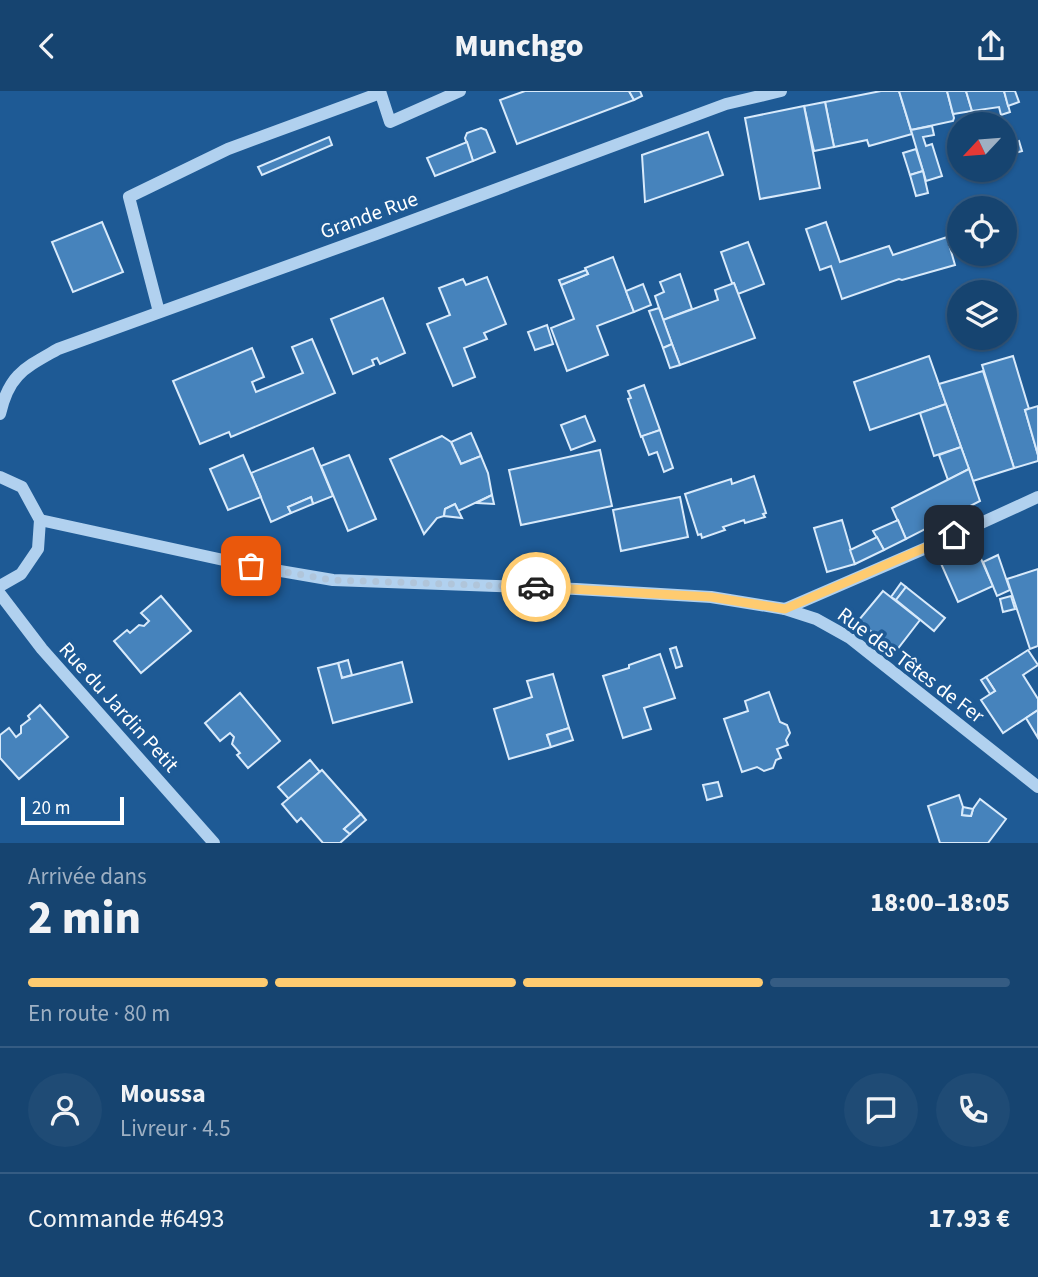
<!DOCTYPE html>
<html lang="fr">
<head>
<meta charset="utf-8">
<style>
	body { margin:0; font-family:"Source Sans 3",sans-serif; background:#1f4b75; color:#f1f3f6; height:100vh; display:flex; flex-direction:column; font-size:26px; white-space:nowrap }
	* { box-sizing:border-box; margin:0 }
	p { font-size:23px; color:#9eb0c3 }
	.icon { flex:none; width:38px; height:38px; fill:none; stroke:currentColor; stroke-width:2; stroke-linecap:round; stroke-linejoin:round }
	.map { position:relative; height:752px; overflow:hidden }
	.sheet { display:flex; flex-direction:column; background:#164470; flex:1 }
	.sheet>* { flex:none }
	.needle { width:46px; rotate:244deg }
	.controls { position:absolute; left:947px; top:21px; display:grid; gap:14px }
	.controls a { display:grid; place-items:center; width:70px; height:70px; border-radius:50%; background:#164470; box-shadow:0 2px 5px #0004,0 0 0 2px #355c83; font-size:35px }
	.scale { position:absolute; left:21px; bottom:18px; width:103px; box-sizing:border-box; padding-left:7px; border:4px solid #fff; border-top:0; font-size:19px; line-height:24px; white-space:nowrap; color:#fff; -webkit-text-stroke:5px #1e5a95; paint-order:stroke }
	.pin { position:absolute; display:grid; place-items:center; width:60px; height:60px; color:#fff; margin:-30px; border-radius:14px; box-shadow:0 4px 10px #0006 }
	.courier { position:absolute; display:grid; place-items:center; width:70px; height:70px; margin:-35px; border:5px solid #fecb70; border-radius:50%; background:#fff; color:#222; box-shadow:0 2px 9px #0007 }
	.overview em { font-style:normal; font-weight:800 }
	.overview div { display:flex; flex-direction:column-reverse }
	.overview { display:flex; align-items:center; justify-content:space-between; height:119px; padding:0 28px }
	h1 { font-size:46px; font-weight:800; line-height:52px }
	.bar { display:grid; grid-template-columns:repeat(4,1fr); gap:10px 7px; align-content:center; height:84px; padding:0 28px }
	.bar i { height:9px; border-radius:5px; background:#355c83 }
	.bar .selected { background:#fecb70 }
	.bar p { grid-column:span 4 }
	.line { display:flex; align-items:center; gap:18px; padding:0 28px; border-top:2px solid #355c83 }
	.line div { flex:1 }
	.round { display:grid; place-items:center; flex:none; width:74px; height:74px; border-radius:37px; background:#1f4b75 }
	header { display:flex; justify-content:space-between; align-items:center; height:91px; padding:0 28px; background:#164470; font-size:32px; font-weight:800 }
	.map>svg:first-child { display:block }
	.building { fill:#4683bc; stroke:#d8eafb; stroke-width:2 }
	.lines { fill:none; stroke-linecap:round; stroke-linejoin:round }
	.minor { stroke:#b1d1ef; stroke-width:12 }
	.done { stroke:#b0c5da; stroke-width:7; stroke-dasharray:0 12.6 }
	.route { stroke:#fecb70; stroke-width:9 }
	.labels { text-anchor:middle; stroke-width:7; stroke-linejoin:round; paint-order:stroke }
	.street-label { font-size:21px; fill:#fff; stroke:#1e5a95 }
</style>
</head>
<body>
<header><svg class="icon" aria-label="back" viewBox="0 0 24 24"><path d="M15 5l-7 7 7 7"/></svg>Munchgo<svg class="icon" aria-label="share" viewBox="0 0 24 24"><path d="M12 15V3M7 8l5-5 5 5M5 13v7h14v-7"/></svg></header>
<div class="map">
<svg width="1038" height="752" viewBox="0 0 1038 752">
	<rect width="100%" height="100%" fill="#1e5a95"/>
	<g class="building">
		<path d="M525,0H629L634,9L517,53L500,9Z"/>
		<path d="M629,0H640L642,5L634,9Z"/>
		<path d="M881,0H899L912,43L869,55L867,49L834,56L825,11Z"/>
		<path d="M899,0H947L954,27L953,30L911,39Z"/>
		<path d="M947,0H966L972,20L953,23Z"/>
		<path d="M966,0H1004L1010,21L1001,24L999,16L972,20Z"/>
		<path d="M1004,0H1015L1019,11L1008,15Z"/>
		<path d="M825,11L834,56L814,60L804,15Z"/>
		<path d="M804,15L820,97L760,108L745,27Z"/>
		<path d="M932,35L934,44L923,46L926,55L932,53L942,85L926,90L911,39Z"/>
		<path d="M481,37L486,39L495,61L473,70L465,47L467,42Z"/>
		<path d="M708,41L723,84L645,111L642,64Z"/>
		<path d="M329,46L332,54L262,84L258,76Z"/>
		<path d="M1019,50L1022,60L1004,65V54Z"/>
		<path d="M467,51L473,70L435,85L427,67Z"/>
		<path d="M916,58L923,80L910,84L903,62Z"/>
		<path d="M923,80L928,102L916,105L910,84Z"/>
		<path d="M102,131L123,181L73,201L52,151Z"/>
		<path d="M826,131L840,171L889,155L893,164L947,146L955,174L902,189L899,188L842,208L831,175L820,179L806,138Z"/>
		<path d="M748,151L764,193L738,203L734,192H732L721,161Z"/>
		<path d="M613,166L634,221L597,235L608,264L567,280L551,237L574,228L561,194L588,183L585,177Z"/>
		<path d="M586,179L588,183L561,194L559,189Z"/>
		<path d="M680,183L692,218L663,229L655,205L664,201L660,191Z"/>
		<path d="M487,186L506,233L484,242L487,248L464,257L475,286L453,295L427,233L450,224L439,197L463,188L466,194Z"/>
		<path d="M734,192L755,247L680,274L663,229L718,209L715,199Z"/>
		<path d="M643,193L651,214L634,221L626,200Z"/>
		<path d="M383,207L405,262L380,273L377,267L372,269L374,274L353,283L331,228Z"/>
		<path d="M659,217L672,253L663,257L649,220Z"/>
		<path d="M547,234L553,253L535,259L528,241Z"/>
		<path d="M312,248L335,302L231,346L229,341L200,353L173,290L252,257L264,286L252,291L256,301L303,282L292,256Z"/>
		<path d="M672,253L680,274L670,277L663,257Z"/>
		<path d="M929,265L946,313L870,339L854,291Z"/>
		<path d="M1013,265L1029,318L1025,319L1038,364V370L1014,377L982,274Z"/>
		<path d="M983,280L1014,377L973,390L939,293Z"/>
		<path d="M644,294L660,339L641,346L628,308L631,307L628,300Z"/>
		<path d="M946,313L961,356L934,365L920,322Z"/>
		<path d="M1038,315V364L1025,319Z"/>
		<path d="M585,325L595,350L571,359L561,334Z"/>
		<path d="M660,339L673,377L664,381L657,361L649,364L642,345Z"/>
		<path d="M471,342L481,365L461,373L451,351Z"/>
		<path d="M442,345L451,351L461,373L481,365L488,382L492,404L458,420L455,413L445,418L444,425L437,427L424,443L390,368Z"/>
		<path d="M961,356L969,378L948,389L939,364Z"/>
		<path d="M313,357L333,405L313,413L311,406L288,416L291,422L271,431L251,382Z"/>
		<path d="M600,359L612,415L521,434L509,379Z"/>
		<path d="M243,364L261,406L228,419L210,378Z"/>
		<path d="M349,364L376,428L348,440L321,375Z"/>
		<path d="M969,378L980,410L906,448L892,417Z"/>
		<path d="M754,385L766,422L763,423L765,426L745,432L744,429L723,436L725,439L702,447L701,443L698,444L685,403L731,388L732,393Z"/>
		<path d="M492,404L494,413L476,412Z"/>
		<path d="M311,406L313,413L291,422L288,416Z"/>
		<path d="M680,406L688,446L621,460L613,419Z"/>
		<path d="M455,413L462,427L444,425L445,418Z"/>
		<path d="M842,429L855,473L827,481L814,437Z"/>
		<path d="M898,429L906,448L884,459L873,440Z"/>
		<path d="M877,446L884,459L855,473L850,459Z"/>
		<path d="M974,452L993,495L958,511L939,468Z"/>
		<path d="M998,464L1010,499L997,505L983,471Z"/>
		<path d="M1038,478V555L1030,558L1007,488Z"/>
		<path d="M901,492L906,496L896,509L891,506Z"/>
		<path d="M906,496L945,527L934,540L896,509Z"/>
		<path d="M883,500L920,529L896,560L858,530Z"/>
		<path d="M161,505L191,540L141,582L114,550L127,539L130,542L139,534L144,535L149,530L141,522Z"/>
		<path d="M1011,505L1015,518L1003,521L1000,508Z"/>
		<path d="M676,556L682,575L676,577L670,558Z"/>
		<path d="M1028,559L1038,574L1023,584L1038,608V619L1003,642L981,609L995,600L986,586Z"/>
		<path d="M660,563L675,607L644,617L651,638L623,647L603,585L629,577V574Z"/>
		<path d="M348,569L352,584L342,587L338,572Z"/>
		<path d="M402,571L412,611L333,632L318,577L338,572L342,587Z"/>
		<path d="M553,583L569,637L547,644L551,656L509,668L494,618L532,606L527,590Z"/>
		<path d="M986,586L995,600L990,603L981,589Z"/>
		<path d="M769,601L780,631L787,634L790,642L786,649L788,654L777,658L781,667L776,669L773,677L764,680L757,676L742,681L724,628L748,620L745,610Z"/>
		<path d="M240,602L280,650L248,677L237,664L240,662L232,653L234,646L230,642L220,650L205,632Z"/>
		<path d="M40,614L68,646L19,688L0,667V644L9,637L16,646L21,642V635L30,628L28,625Z"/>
		<path d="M1038,619V647L1026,627Z"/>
		<path d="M569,637L573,649L551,656L547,644Z"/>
		<path d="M310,669L320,681L289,708L278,696Z"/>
		<path d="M322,679L361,723L344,738L350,743L340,752H323L301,727L297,731L282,713Z"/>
		<path d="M718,691L722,705L707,709L703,694Z"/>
		<path d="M959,704L963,716L962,724L971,725L973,718L980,708L1006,728L988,752H940L928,715Z"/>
		<path d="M963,716L973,718L971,725L962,724Z"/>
		<path d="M361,723L366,729L350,743L344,738Z"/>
	</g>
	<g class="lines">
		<g class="minor">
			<path d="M380,0L390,31L460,0"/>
			<path d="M159,221L129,106L228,58L380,2"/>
			<path d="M0,323C9,283 25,277 58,258L376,143L726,13L781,0"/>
			<path d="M0,386L22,396L40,429L38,458L21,483L0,495"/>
			<path d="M40,429L251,475L333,489L576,498L711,506L785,518L816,528L850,547L1038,696"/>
			<path d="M0,503L42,558L214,752"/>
			<path d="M785,518L933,454L1038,406"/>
		</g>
	</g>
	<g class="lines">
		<path class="done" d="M251,475L332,489L536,496"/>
		<path class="route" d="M536,496L711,506L785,518L954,444"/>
	</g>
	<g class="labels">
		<g class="street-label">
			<text transform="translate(369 124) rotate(-20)" y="7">Grande Rue</text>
			<text transform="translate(911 574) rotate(37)" y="7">Rue des Têtes de Fer</text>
			<text transform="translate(119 616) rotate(48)" y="7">Rue du Jardin Petit</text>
		</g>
	</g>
</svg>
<div class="controls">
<a><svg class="needle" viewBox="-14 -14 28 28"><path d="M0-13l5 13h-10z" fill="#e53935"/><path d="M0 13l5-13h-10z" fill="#9eb0c3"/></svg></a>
<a><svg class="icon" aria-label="locate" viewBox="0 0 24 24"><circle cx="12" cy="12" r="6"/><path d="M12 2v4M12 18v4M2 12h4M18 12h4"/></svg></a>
<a><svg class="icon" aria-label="layers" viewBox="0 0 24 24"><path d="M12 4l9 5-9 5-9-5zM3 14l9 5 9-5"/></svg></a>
</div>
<div class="scale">20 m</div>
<div class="pin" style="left:251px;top:475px;background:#ea580c"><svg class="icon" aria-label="bag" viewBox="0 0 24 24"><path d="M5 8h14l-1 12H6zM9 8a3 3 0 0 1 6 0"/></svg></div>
<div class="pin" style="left:954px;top:444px;background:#1f2937"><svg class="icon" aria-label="home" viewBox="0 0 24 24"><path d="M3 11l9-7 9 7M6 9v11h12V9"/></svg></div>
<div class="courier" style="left:536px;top:496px"><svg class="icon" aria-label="car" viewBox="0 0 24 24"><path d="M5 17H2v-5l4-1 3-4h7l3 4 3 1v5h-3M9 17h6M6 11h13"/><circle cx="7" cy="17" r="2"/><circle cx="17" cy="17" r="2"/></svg></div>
</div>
<section class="sheet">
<div class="overview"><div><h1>2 min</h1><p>Arrivée dans</p></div><em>18:00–18:05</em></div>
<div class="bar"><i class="selected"></i><i class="selected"></i><i class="selected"></i><i></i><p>En route · 80 m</p></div>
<div class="line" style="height:126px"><a class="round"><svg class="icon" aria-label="person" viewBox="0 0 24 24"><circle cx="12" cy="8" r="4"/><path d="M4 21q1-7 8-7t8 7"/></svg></a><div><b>Moussa</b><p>Livreur · 4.5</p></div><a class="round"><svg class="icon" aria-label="chat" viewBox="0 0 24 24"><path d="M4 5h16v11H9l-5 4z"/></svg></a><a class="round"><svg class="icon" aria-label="phone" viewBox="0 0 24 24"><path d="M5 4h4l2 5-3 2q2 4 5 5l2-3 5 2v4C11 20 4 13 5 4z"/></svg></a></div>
<div class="line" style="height:91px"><div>Commande #6493</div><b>17.93 €</b></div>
</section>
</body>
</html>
